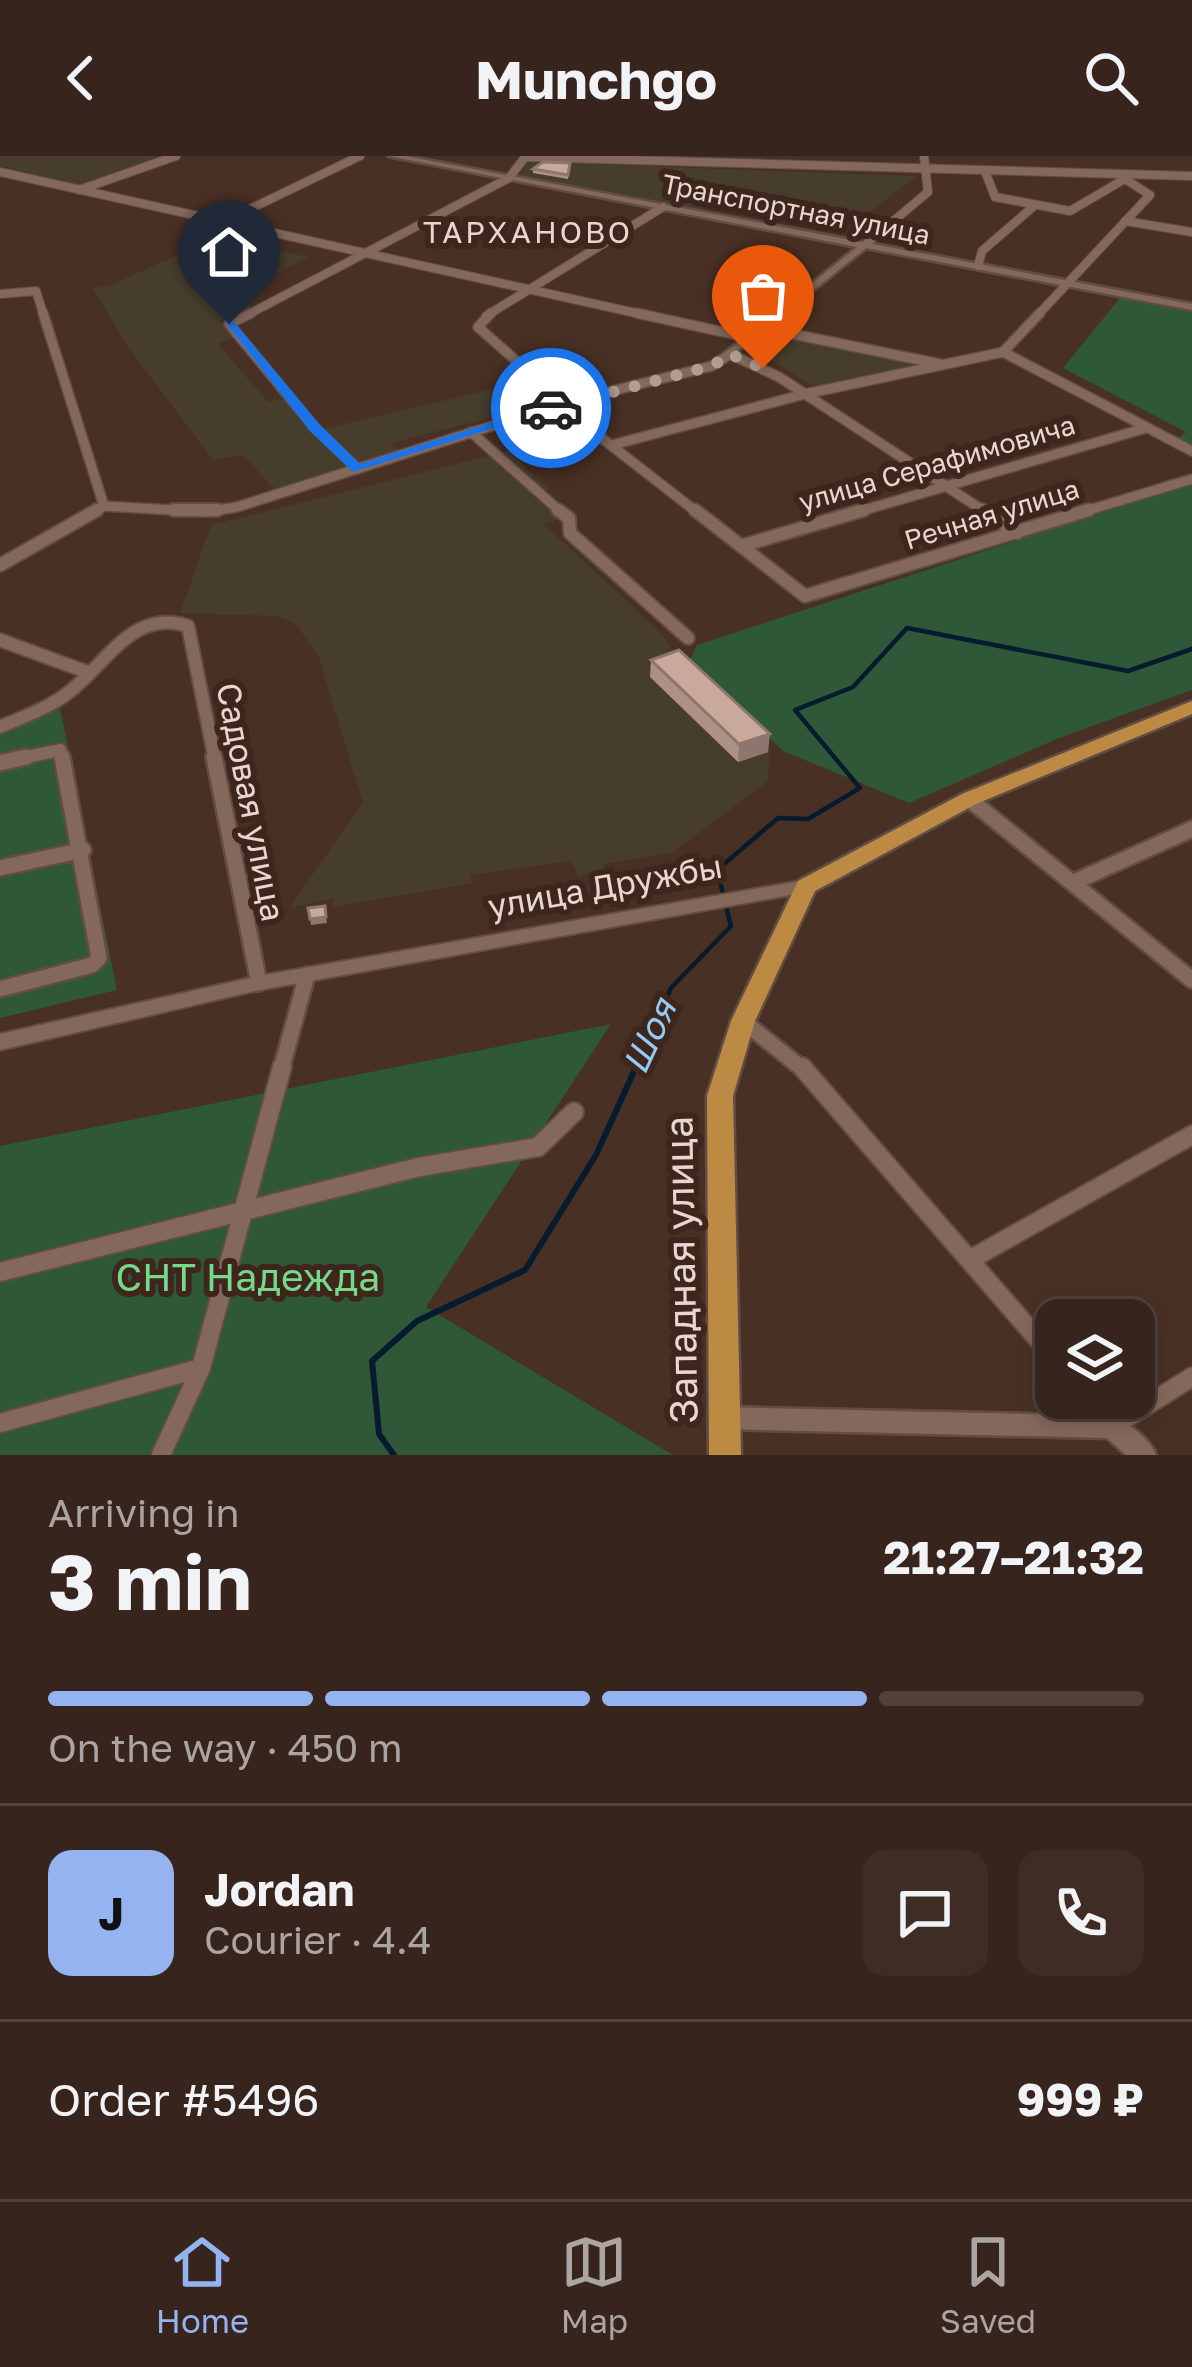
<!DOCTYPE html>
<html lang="en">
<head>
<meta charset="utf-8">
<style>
	body { margin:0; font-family:"Golos Text",sans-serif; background:#3e2c25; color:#f1f3f6; height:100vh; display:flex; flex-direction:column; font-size:45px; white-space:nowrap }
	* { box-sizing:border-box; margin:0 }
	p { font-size:39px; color:#aaa4a3 }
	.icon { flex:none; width:66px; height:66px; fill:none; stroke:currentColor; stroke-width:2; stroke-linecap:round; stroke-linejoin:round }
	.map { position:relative; height:1299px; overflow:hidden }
	.side { display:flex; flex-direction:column; background:#37241c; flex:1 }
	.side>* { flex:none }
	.fabs { position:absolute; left:1035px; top:1143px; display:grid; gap:24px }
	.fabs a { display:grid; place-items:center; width:120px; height:120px; border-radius:24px; background:#37241c; box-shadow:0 6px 18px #0003,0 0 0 3px #51413b; font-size:60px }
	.pin { position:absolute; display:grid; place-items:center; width:102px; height:102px; color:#fff; margin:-123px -51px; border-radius:50% 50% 50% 0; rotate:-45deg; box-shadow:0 0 12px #0007 }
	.pin .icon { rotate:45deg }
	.courier { position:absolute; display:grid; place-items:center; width:120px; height:120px; margin:-60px; border:9px solid #1a73e8; border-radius:50%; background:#fff; color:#222; box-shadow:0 3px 15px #0007 }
	.summary em { font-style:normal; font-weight:700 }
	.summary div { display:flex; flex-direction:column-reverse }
	.summary { display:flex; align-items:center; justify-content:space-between; height:204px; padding:0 48px }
	h1 { font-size:78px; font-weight:700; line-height:90px }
	.bar { display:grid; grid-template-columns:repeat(4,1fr); gap:18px 12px; align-content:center; height:144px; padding:0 48px }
	.bar i { height:15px; border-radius:9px; background:#51413b }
	.bar .selected { background:#95b2f1 }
	.bar p { grid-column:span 4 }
	.line { display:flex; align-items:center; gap:30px; padding:0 48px; border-top:3px solid #51413b }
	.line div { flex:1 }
	.round { display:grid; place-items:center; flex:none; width:126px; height:126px; border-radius:24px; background:#3e2c25 }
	header { display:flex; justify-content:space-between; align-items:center; height:156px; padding:0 48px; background:#37241c; font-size:54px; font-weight:700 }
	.tabs { display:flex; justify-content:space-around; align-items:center; height:168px; border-top:3px solid #51413b; background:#37241c; font-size:33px; color:#aaa4a3 }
	.tabs a { display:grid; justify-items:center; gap:6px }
	.tabs .selected { color:#95b2f1 }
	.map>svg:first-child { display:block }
	.industrial { fill:#473d2d }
	.green { fill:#2e5837 }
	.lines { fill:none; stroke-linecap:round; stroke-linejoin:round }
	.stream-far1 { stroke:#061c2e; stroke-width:4.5 }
	.stream { stroke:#061c2e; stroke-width:6 }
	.minor-far4-casing { stroke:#624d44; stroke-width:10 }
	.minor-far3-casing { stroke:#624d44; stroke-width:12 }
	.minor-far2-casing { stroke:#624d44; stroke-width:16 }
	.minor-far1-casing { stroke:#624d44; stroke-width:20 }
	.minor-casing { stroke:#624d44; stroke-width:22 }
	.tertiary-casing { stroke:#624d44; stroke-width:5 }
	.secondary-casing { stroke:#624d44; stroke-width:4 }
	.primary-casing { stroke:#624d44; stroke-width:5 }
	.minor-far4 { stroke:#85685c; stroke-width:8 }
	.minor-far3 { stroke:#85685c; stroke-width:9 }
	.minor-far2 { stroke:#85685c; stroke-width:12 }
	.minor-far1 { stroke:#85685c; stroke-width:15 }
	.minor { stroke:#85685c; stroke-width:18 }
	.tertiary { fill:#85685c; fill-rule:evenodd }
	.secondary { fill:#85685c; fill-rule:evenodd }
	.primary { fill:#bd8a44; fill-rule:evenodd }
	.wall { fill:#ad9186 }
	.shaded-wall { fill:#8d766d }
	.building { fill:#c9a99c; stroke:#8d766d; stroke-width:3 }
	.route { fill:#1a73e8 }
	.done { stroke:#b09d94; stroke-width:12; stroke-dasharray:0 21.6 }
	.labels { text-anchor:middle; stroke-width:12; stroke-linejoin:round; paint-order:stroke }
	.far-street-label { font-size:27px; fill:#e8d7d0; stroke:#3e261c }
	.far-neighbourhood-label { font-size:30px; letter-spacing:3px; fill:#e8d7d0; stroke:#3e261c }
	.street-label { font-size:33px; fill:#e8d7d0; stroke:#3e261c }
	.water-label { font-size:36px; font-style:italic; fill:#94c9f8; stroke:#3e261c }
	.near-street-label { font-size:39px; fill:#e8d7d0; stroke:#3e261c }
	.near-park-label { font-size:39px; fill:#75d88a; stroke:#3e261c }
</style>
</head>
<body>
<header><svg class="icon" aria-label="back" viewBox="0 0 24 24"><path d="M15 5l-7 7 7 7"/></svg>Munchgo<svg class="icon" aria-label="search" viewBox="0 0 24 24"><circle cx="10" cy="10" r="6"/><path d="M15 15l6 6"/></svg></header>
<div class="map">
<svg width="1192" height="1299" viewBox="0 0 1192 1299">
	<rect width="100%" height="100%" fill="#493025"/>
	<g class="industrial">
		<path d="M0,0H162L81,29L0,10Z"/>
		<path d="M529,6L917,20L864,60L726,36L699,54L517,21Z"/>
		<path d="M217,81L308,101L232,140L252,150L220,164L234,182L217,187L268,246L288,242L316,275L526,225L550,247L391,287L400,297L276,336L244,299L213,304L128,191L93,132L109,130Z"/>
		<path d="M780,178L933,209L824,236L758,197Z"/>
		<path d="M508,295L550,334L532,339L560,362L544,368L666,482L679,510L770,595L768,625L673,696L603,708L605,715L578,720L571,705L470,719L472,727L334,751L333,742L289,752L363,647L318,499L295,467L275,460L180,457L211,369Z"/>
	</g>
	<g class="green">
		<path d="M1120,142L1192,156V290L1178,282L1186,276L1063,212Z"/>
		<path d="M1192,327V534L1059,582L909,647L783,595L690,504L697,489Z"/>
		<path d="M64,542L60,552L117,834L0,862V575Z"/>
		<path d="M611,868L426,1151L673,1299H0V990Z"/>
	</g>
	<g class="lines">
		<path class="stream-far1" d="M634,914L671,832L731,770L717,714L778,662L808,663L860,632L795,554L853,531L907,472L1128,515L1192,493"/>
		<path class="stream" d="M394,1299L379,1278L372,1205L417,1165L525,1114L596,999L636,911"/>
		<g class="minor-far4-casing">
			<g id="minor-far4">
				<path d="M526,1L1192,20"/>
				<path d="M985,15L995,41L1070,55L1123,24"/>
				<path d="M0,16L649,160"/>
				<path d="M79,34L176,0"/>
				<path d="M1125,65L1192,76"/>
				<path d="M223,66L360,0"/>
				<path d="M866,88L928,36L924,0"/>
				<path d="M978,110L982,95L1034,50"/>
				<path d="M0,138L36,135L44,160"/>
				<path d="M245,160L509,22L526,0"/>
				<path d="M486,160L663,51"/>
				<path d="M1037,160L1150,39L1125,23"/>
			</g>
		</g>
		<g class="minor-far3-casing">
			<g id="minor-far3">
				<path d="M43,157L104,350"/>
				<path d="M251,157L229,168L315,272L358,313"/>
				<path d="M491,157L478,171L564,247L563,252L698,357"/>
				<path d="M636,157L751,182"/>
				<path d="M763,172L940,208"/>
				<path d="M1003,196L1040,157"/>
				<path d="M1003,196L1192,295"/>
				<path d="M471,276L562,357"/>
				<path d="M612,289L805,238L1003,196"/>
				<path d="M104,350L205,356L237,351L564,247L712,210L730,198L779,221L987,357"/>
				<path d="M91,357L104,350"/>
				<path d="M854,357L1146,272"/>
				<path d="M1079,357L1192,323"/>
			</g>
		</g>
		<g class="minor-far2-casing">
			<g id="minor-far2">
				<path d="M174,354H217"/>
				<path d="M558,354L569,362L570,377L688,482"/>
				<path d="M695,354L805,440L1089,354"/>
				<path d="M982,354L1017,377"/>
				<path d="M741,390L864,354"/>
				<path d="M0,409L97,354"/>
				<path d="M0,484L87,516"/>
				<path d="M0,571C23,561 49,552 69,536C107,507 133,452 188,470L215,604"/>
				<path d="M12,604L60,594L62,604"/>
			</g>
		</g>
		<g class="minor-far1-casing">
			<g id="minor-far1">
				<path d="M214,601L259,827"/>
				<path d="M0,607L26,601"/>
				<path d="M969,643L1192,824"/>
				<path d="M0,712L83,694"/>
				<path d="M1074,726L1192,673"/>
				<path d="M0,833L92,809L99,802L62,601"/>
				<path d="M743,865L804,914"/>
				<path d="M281,914L307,819"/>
			</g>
		</g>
		<g class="minor-casing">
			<g id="minor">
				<path d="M802,911L1056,1204"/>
				<path d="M971,1103L1192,979"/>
				<path d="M0,1116L419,1011L538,991L574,956"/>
				<path d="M1088,1242L1112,1271L1192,1221"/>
				<path d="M0,1267L201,1212"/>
				<path d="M161,1299L201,1212L282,911"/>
			</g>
		</g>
		<g class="tertiary-casing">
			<g id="tertiary">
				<path d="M388,0H405L1192,148V154L866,92L730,201L726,200V196L857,91Z"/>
				<path d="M724,1251L1112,1260C1128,1266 1150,1283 1156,1299H1126L1107,1282L724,1273L715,1270L712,1262L715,1254Z"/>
			</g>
		</g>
		<g class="secondary-casing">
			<path id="secondary" d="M806,724L816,730L813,735L259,834L0,894V878L259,820Z"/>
		</g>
		<g class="primary-casing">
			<path id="primary" d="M1192,545V558L976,648L815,735L755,865L733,940L741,1299H709L707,940L731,865L798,725L962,638Z"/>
		</g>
		<use href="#minor-far4" class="minor-far4"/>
		<use href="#minor-far3" class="minor-far3"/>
		<use href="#minor-far2" class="minor-far2"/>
		<use href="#minor-far1" class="minor-far1"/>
		<use href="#minor" class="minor"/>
		<use href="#tertiary" class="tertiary"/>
		<use href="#secondary" class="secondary"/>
		<use href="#primary" class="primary"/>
	</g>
	<g class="wall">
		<path d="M570,7L568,23L533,17V13Z"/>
		<path d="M651,504L768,596L738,606L650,521Z"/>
	</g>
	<g class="shaded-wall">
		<path d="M770,578L768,596L738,606L739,588Z"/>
		<path d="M326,761L327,767L311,769L310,763Z"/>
	</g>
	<g class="building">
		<path d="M543,6L570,7L568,19L533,13Z"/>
		<path d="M679,494L770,578L739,588L651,504Z"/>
		<path d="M325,750L326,761L310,763L308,752Z"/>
	</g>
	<path class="route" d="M225,166H234L320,269L360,308L546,249L558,252L353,316L310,275Z"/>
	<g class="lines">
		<path class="done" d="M551,252L712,210L730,198L763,212"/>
	</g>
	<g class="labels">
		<g class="far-street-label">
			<text transform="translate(796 54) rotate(11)" y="9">Транспортная улица</text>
			<text transform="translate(937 308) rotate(-16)" y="9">улица Серафимовича</text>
			<text transform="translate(992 359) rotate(-17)" y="9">Речная улица</text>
		</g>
		<g class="far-neighbourhood-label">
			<text x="528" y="87">ТАРХАНОВО</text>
		</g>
		<g class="street-label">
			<text transform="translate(251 646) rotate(79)" y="12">Садовая улица</text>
			<text transform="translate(605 730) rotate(-10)" y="12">улица Дружбы</text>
		</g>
		<g class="water-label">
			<text transform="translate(649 880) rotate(-65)" y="13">Шоя</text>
		</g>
		<g class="near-street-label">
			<text transform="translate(681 1114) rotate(-91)" y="14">Западная улица</text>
		</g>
		<g class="near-park-label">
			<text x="248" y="1135">СНТ Надежда</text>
		</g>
	</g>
</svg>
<div class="fabs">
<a><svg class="icon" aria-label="layers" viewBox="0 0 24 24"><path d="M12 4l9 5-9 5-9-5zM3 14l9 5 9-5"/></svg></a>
</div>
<div class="pin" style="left:763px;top:212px;background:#ea580c"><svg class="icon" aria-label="bag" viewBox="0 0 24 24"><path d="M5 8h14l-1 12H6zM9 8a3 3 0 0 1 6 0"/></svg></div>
<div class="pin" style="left:229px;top:168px;background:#1f2937"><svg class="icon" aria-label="home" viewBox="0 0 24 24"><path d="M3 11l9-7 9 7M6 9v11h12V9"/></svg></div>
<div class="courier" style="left:551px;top:252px"><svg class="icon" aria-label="car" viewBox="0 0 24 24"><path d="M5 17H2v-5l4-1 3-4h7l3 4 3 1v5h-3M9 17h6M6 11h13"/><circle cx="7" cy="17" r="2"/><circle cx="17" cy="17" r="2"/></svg></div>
</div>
<section class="side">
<div class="summary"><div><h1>3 min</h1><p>Arriving in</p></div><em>21:27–21:32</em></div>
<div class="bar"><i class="selected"></i><i class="selected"></i><i class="selected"></i><i></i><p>On the way · 450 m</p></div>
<div class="line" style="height:216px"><b class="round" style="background:#95b2f1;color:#111">J</b><div><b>Jordan</b><p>Courier · 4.4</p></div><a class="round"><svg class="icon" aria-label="chat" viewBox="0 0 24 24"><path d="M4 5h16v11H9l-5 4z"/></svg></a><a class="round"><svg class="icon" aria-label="phone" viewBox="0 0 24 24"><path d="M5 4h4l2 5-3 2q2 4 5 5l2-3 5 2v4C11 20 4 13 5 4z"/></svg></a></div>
<div class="line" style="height:156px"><div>Order #5496</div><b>999 ₽</b></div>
</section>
<nav class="tabs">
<a class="selected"><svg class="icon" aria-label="home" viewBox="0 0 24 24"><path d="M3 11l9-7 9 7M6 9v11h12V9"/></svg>Home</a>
<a><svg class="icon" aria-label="map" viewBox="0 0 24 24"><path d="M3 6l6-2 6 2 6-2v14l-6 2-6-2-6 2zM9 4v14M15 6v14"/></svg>Map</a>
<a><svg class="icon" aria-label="saved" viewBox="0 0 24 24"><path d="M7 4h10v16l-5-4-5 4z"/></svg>Saved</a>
</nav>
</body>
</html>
